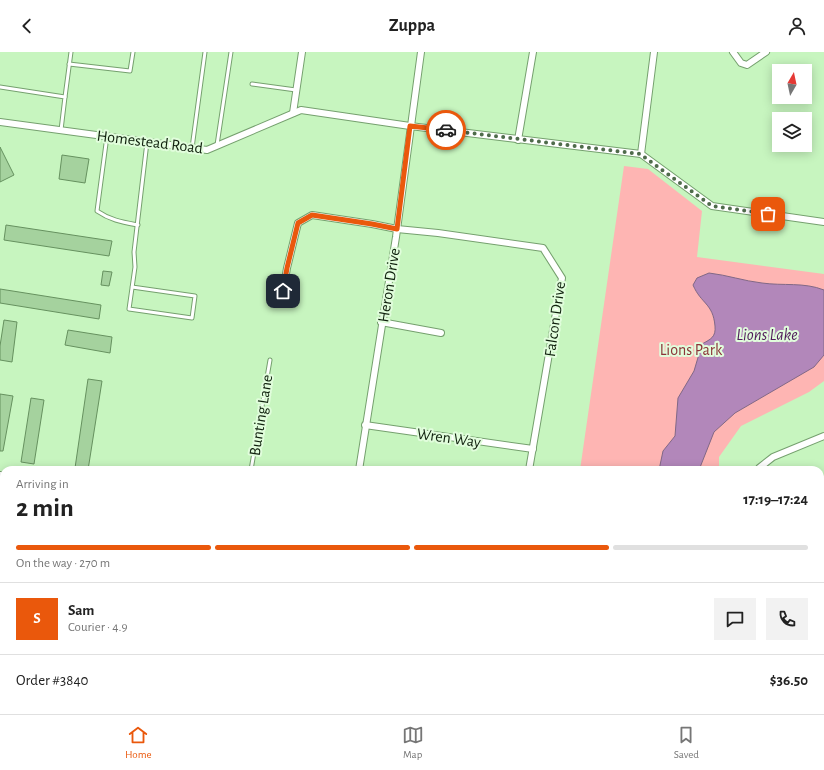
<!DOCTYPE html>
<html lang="en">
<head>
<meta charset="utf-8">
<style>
	body { margin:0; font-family:"Alegreya Sans",sans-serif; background:#f2f2f2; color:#222; height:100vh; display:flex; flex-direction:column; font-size:15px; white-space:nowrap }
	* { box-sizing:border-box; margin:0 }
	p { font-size:13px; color:#767676 }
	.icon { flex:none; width:22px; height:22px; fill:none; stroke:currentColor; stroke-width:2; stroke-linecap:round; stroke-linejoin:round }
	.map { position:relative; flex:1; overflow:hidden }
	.drawer { position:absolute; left:0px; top:414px; width:824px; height:248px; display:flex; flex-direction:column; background:#fff; border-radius:12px 12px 0 0; box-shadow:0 2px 10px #0003 }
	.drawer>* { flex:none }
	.needle { width:26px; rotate:9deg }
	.controls { position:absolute; left:772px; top:12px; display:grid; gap:8px }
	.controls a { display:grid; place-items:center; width:40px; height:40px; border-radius:0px; background:#fff; box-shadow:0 2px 10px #0003; font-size:20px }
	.pin { position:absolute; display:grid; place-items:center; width:34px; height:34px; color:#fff; margin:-17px; border-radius:8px; box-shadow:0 2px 6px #0006 }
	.courier { position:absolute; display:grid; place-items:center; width:40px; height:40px; margin:-20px; border:3px solid #ea580c; border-radius:50%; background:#fff; color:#222; box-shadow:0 1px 5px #0007 }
	.head em { font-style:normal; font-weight:600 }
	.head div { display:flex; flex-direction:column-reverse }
	.head { display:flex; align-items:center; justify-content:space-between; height:68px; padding:0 16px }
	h1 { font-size:26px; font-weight:600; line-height:30px }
	.bar { display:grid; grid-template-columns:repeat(4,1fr); gap:6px 4px; align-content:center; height:48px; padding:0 16px }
	.bar i { height:5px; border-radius:3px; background:#e0e0e0 }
	.bar .active { background:#ea580c }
	.bar p { grid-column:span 4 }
	.line { display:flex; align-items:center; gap:10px; padding:0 16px; border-top:1px solid #e0e0e0 }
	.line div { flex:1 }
	.round { display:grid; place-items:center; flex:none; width:42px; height:42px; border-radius:0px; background:#f2f2f2 }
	header { display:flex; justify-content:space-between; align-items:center; height:52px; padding:0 16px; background:#fff; font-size:18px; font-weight:600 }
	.dock { display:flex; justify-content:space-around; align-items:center; height:56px; border-top:1px solid #e0e0e0; background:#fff; font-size:11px; color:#767676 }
	.dock a { display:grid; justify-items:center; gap:2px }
	.dock .active { color:#ea580c }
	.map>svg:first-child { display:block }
	.built { fill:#b9ecb0 }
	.green { fill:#feb5b3 }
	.water { fill:#b287ba; stroke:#816886 }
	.building { fill:#a5d29e; stroke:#66915f }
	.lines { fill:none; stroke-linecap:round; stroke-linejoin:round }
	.service-casing { stroke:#75a06e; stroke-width:5 }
	.minor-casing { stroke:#75a06e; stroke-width:8 }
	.tertiary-casing { stroke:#75a06e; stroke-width:10 }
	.service { stroke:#fff; stroke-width:3 }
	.minor { stroke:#fff; stroke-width:6 }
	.tertiary { stroke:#fff; stroke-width:8 }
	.done { stroke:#4f6b4b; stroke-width:4; stroke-dasharray:0 7.2 }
	.route { stroke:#ea580c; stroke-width:5 }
	.labels { text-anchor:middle; stroke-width:4; stroke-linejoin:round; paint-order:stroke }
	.street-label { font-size:16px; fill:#0f200d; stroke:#e1fddc }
	.park-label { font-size:16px; fill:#8b3438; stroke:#e1fddc }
	.water-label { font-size:17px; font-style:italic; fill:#511c5b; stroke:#e1fddc }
</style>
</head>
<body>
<header><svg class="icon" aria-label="back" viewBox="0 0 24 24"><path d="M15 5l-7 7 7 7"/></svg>Zuppa<svg class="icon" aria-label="person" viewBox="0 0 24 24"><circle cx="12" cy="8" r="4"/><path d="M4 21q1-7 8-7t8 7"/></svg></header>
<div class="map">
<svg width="824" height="662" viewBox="0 0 824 662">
	<rect width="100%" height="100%" fill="#c7f5bf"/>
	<g class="built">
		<path d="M824,478V549L820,548V479Z"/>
		<path d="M0,505H4V658H323L322,662H0Z"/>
	</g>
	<g class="green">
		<path d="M624,114L648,117L702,159L697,205L824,222V329L809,340L741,374L719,405V418H580Z"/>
		<path d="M820,548L824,549V662H611L580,658H820Z"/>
	</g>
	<path class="water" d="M709,221C727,223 744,229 762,231C783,234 804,230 824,238V303L814,315L735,361L714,380L699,418H659L663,399L675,384L678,346L694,319L702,292C711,287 716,285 715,274C713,251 701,252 693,233L697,226Z"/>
	<g class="building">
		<path d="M0,95L14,123L0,130Z"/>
		<path d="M62,103L89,107L85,131L59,127Z"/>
		<path d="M6,173L112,189L109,204L4,188Z"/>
		<path d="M103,219L112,220L109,234L101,233Z"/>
		<path d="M0,237L101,253L99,267L0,251Z"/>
		<path d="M4,268L17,270L12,310L0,308V294Z"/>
		<path d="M68,278L112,285L110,301L65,293Z"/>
		<path d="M88,327L102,329L88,418L75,416Z"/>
		<path d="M0,342L13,344L3,399H0Z"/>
		<path d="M31,346L44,348L34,412L21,410Z"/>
	</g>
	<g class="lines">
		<g class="service-casing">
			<g id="service">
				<path d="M69,12L130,19L133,0"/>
				<path d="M252,32L296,38"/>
				<path d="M0,35L65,45L61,78"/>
				<path d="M65,45L71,0"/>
				<path d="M107,84L97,159C110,168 122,170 138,173"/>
				<path d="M217,93L231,0"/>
				<path d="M192,96L205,0"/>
				<path d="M132,235L195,244L192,266L129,257L135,215L134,200L147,90"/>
				<path d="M251,418L270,308"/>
				<path d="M0,472L4,473"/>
				<path d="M0,494L4,495"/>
				<path d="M0,520H4"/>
				<path d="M0,561H4"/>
				<path d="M0,623L4,624"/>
				<path d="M23,662L24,658"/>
			</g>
		</g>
		<g class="minor-casing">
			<g id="minor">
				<path d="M733,0L741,11L747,13L766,0"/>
				<path d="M293,61L302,0"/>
				<path d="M0,70L207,98L301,58L410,74L641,102L712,154L824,170"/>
				<path d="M518,88L533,0"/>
				<path d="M641,102L654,0"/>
				<path d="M281,251L287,216L298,171L312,163L372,172L397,177L438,181L543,196L562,226L529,418"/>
				<path d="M381,270L441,281"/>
				<path d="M365,373L533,397"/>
				<path d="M359,418L396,185L421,0"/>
				<path d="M759,418V416L773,405L824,384"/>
				<path d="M0,423L4,424"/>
				<path d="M323,662V658"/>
			</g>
		</g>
		<g class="tertiary-casing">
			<g id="tertiary">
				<path d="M0,594H4"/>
				<path d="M437,658L465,662"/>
			</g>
		</g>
		<use href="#service" class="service"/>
		<use href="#minor" class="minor"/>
		<use href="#tertiary" class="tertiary"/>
	</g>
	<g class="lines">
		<path class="done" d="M446,78L640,102L712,154L768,162"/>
		<path class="route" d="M283,239L287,216L298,171L312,163L372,172L397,177L410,74L446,78"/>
	</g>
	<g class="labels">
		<g class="street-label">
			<text transform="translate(150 89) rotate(7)" y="6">Homestead Road</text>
			<text transform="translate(388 233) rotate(-81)" y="6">Heron Drive</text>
			<text transform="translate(554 267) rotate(-82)" y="6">Falcon Drive</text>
			<text transform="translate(260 363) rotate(-81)" y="6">Bunting Lane</text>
			<text transform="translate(449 385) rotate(8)" y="6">Wren Way</text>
		</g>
		<g class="park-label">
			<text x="691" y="303">Lions Park</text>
		</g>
		<g class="water-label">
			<text x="767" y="288">Lions Lake</text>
		</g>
	</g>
</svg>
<div class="controls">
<a><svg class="needle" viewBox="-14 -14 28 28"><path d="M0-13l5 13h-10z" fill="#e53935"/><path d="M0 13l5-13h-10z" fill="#767676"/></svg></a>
<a><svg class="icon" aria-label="layers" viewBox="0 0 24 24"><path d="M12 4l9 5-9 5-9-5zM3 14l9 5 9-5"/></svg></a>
</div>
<div class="pin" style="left:768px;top:162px;background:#ea580c"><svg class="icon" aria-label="bag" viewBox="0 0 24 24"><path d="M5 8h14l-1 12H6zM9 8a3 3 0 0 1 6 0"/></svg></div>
<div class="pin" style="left:283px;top:239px;background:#1f2937"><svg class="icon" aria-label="home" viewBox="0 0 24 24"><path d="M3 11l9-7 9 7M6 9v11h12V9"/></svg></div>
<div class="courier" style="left:446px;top:78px"><svg class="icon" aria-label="car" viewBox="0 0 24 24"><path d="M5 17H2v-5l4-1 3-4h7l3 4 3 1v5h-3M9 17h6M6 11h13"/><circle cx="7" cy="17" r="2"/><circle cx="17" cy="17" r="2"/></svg></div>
<section class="drawer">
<div class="head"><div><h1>2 min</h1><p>Arriving in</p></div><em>17:19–17:24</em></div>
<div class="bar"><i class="active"></i><i class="active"></i><i class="active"></i><i></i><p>On the way · 270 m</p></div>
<div class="line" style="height:72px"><b class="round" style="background:#ea580c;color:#fff">S</b><div><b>Sam</b><p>Courier · 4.9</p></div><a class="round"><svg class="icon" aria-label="chat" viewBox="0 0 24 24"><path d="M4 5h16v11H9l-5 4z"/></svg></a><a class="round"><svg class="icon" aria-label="phone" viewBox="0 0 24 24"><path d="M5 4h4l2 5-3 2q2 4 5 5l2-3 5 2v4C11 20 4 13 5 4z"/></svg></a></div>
<div class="line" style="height:52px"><div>Order #3840</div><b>$36.50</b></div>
</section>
</div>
<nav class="dock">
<a class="active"><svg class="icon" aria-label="home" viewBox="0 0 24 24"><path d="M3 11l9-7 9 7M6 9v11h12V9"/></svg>Home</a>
<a><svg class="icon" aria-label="map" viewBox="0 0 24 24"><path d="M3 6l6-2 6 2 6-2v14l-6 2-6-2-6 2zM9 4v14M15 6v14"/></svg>Map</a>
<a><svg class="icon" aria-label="saved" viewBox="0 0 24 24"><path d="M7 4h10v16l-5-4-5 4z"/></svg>Saved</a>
</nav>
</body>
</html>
